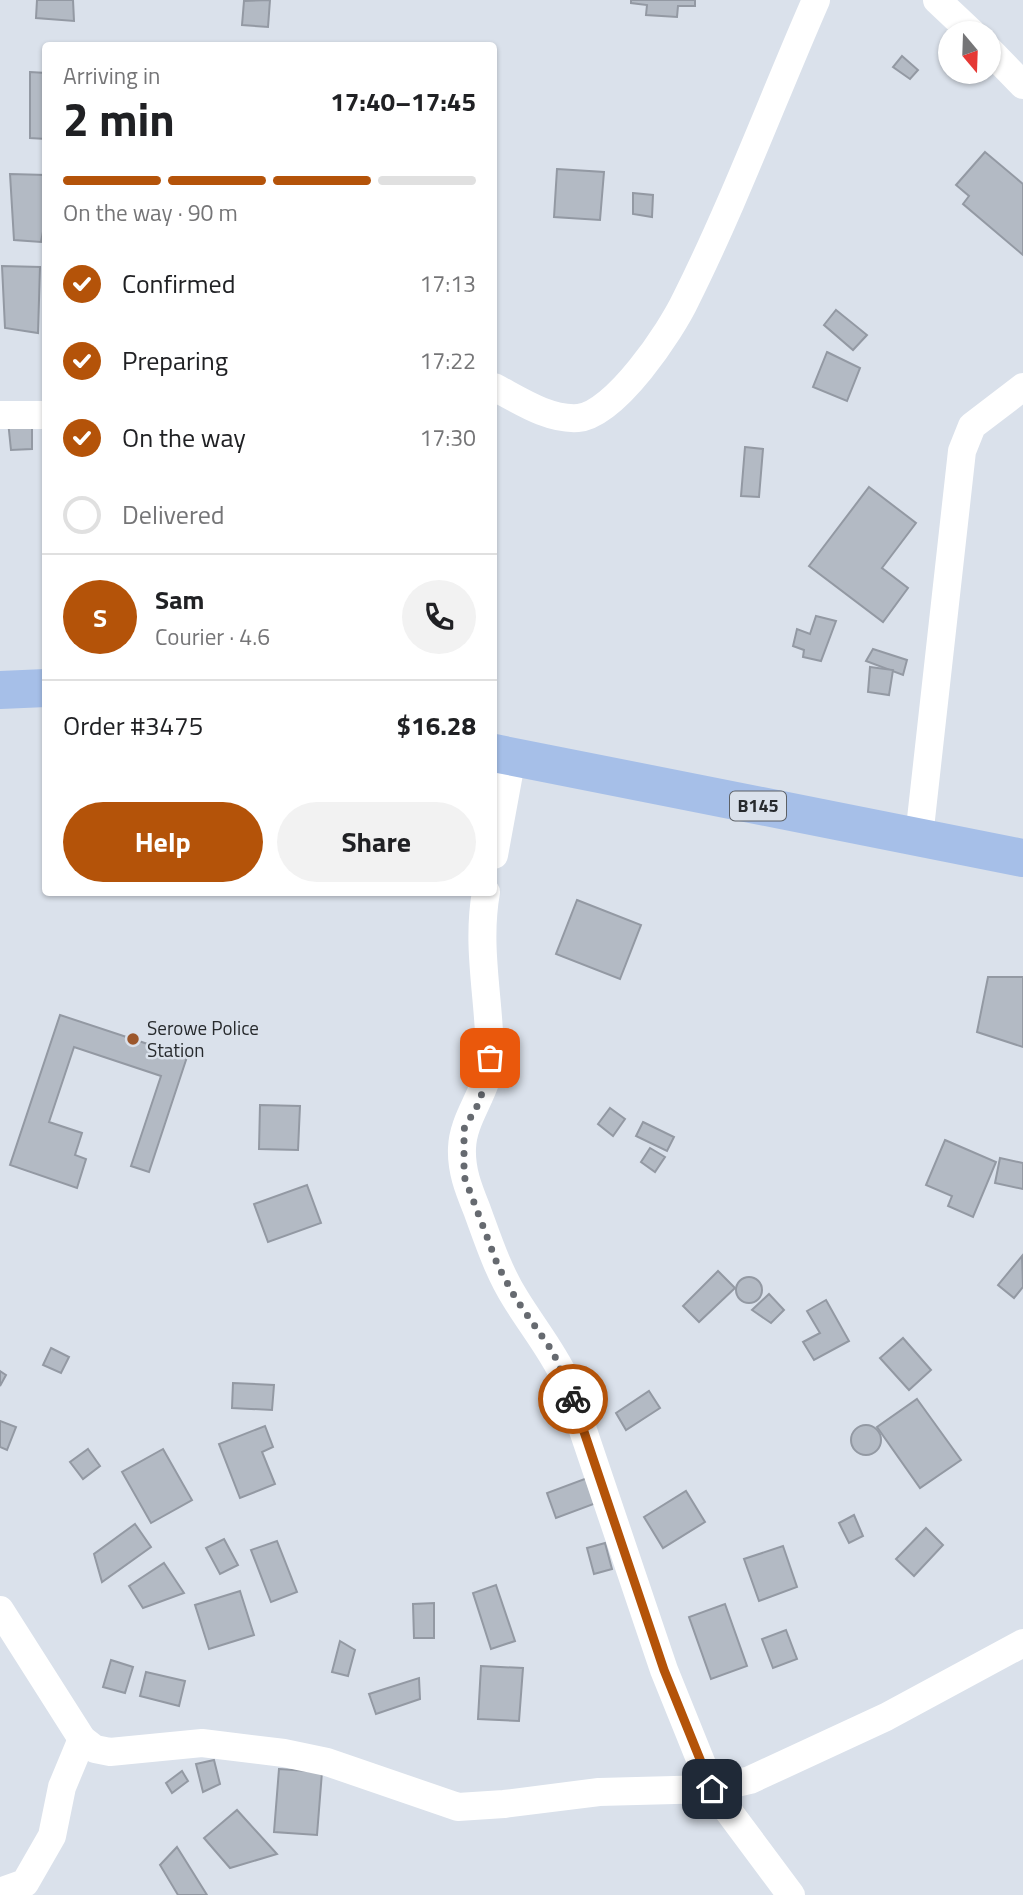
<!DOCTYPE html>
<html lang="en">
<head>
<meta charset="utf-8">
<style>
	body { margin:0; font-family:"Titillium Web",sans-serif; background:#f2f2f2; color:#202124; height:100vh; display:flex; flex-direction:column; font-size:26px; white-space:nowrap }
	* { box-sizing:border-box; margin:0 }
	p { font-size:23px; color:#757577 }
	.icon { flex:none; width:38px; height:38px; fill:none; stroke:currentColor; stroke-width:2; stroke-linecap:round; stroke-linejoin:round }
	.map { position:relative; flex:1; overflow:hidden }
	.panel { position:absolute; left:42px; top:42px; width:455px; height:854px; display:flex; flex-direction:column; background:#fff; border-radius:7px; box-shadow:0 2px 5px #0004 }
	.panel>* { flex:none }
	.needle { width:46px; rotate:161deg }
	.fabs { position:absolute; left:938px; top:21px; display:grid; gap:14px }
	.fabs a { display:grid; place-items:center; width:63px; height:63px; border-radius:50%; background:#fff; box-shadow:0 2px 5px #0004; font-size:35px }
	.pin { position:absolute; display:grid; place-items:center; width:60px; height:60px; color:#fff; margin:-30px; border-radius:14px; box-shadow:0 4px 10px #0006 }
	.courier { position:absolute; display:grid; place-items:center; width:70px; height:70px; margin:-35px; border:5px solid #b45309; border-radius:50%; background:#fff; color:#222; box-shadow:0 2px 9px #0007 }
	.headline em { font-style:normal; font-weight:700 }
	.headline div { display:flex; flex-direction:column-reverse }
	.headline { display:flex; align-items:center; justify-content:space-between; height:119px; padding:0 21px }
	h1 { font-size:46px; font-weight:700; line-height:52px }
	.bar { display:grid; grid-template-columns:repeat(4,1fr); gap:10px 7px; align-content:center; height:84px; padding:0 21px }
	.bar i { height:9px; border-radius:5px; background:#e0e0e0 }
	.bar .selected { background:#b45309 }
	.bar p { grid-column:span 4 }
	.line { display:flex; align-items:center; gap:18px; padding:0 21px; border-top:2px solid #e0e0e0 }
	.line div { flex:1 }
	.round { display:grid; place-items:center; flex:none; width:74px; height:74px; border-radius:37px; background:#f2f2f2 }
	ol { padding:0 21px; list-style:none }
	li { display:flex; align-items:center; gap:21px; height:77px }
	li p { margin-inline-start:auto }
	li .icon { padding:7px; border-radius:50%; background:#b45309; color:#fff; stroke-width:4 }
	li:last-child { color:#757577 }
	li i { width:38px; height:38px; border:4px solid #e0e0e0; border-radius:50% }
	.action { display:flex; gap:14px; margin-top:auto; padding:14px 21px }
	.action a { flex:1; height:80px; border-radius:42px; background:#b45309; color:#fff; font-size:28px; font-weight:700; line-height:80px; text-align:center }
	.action a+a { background:#f2f2f2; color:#202124 }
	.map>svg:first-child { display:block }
	.building { fill:#b3bac4; stroke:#9399a3; stroke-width:2 }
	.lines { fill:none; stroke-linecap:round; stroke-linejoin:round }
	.street { stroke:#fff; stroke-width:28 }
	.primary { stroke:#a6bfe8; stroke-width:38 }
	.done { stroke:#666a70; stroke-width:7; stroke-dasharray:0 12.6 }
	.route { stroke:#b45309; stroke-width:9 }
	.poi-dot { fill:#9c572c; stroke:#dae1eb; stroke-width:2.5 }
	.labels { text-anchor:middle; stroke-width:5; stroke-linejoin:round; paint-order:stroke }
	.shield { fill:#dae1eb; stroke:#5d6166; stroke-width:2 }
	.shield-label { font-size:18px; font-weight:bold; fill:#272a2d }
	.poi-label { font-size:19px; fill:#272a2d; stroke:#dae1eb; text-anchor:start }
</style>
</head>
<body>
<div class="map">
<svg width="1023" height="1895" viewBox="0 0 1023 1895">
	<rect width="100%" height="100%" fill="#dae1eb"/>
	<g class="building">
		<path d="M37,0H73L74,21L36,18Z"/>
		<path d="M270,0L268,27L242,25L244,1Z"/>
		<path d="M631,0H695V6H678L677,17L646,15L647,5L631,3Z"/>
		<path d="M902,56L918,70L910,79L893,67Z"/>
		<path d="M30,72L46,73V139L30,138Z"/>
		<path d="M985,152L1023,184V255L963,204L969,196L956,185Z"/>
		<path d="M557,169L604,172L600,220L554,217Z"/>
		<path d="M10,174L46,175V216L41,242L14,240Z"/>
		<path d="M633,193L653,195L652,217L633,214Z"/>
		<path d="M2,266L40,267L38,333L5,328Z"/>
		<path d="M836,310L867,335L853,350L824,325Z"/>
		<path d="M827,352L860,368L847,401L813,387Z"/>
		<path d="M8,421L32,422V449L11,450Z"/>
		<path d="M745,447L763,449L759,497L741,496Z"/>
		<path d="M869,487L916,523L882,568L908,588L883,622L809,566Z"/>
		<path d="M816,616L836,621L821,661L803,657L804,650L793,646L797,629L810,634Z"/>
		<path d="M873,649L907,660L903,675L866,661Z"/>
		<path d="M870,667L893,670L889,695L868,692Z"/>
		<path d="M577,900L641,925L620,979L556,954Z"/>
		<path d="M988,977H1023V1047L977,1032Z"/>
		<path d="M60,1015L187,1057L149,1172L131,1166L161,1076L74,1047L49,1122L82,1133L75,1155L86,1159L77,1188L10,1165Z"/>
		<path d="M260,1105L300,1106L298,1150L259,1149Z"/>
		<path d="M610,1108L625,1119L613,1136L598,1124Z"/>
		<path d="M643,1122L674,1137L667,1151L636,1136Z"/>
		<path d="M945,1140L996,1162L973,1217L948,1206L952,1196L926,1185Z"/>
		<path d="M650,1148L665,1157L655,1172L641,1162Z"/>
		<path d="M1000,1158L1023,1163V1189L995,1183Z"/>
		<path d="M307,1185L321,1223L268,1242L254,1204Z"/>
		<path d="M1022,1256L1023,1287L1014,1298L998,1285Z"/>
		<path d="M718,1271L735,1288L699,1322L683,1306Z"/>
		<circle cx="749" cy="1290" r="13"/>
		<path d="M769,1294L784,1310L771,1323L752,1310Z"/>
		<path d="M826,1300L849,1341L814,1360L803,1342L820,1333L807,1311Z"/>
		<path d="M903,1338L931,1370L909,1390L880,1358Z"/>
		<path d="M51,1348L69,1357L61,1373L43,1365Z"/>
		<path d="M0,1371L6,1375L0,1386Z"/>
		<path d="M233,1383L274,1385L272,1410L232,1408Z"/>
		<path d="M649,1391L660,1408L626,1430L616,1413Z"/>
		<path d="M917,1399L961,1460L920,1488L877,1427Z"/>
		<path d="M0,1421L16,1427L7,1450L0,1447Z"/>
		<circle cx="866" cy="1440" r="15"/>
		<path d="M265,1426L273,1447L262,1452L275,1484L240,1498L219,1444Z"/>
		<path d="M88,1449L100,1466L83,1479L70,1462Z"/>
		<path d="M163,1449L192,1500L151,1523L122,1472Z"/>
		<path d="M590,1477L599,1502L556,1518L547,1493Z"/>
		<path d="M686,1491L705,1522L663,1548L644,1517Z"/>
		<path d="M854,1515L863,1536L849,1543L839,1523Z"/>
		<path d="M135,1524L151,1547L102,1582L94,1554Z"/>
		<path d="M926,1528L943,1545L914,1576L896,1559Z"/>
		<path d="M224,1539L238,1565L220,1574L206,1548Z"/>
		<path d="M277,1541L297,1592L271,1602L251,1550Z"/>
		<path d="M605,1543L612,1569L594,1574L587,1548Z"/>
		<path d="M783,1546L797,1587L759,1601L744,1559Z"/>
		<path d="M164,1563L184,1593L143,1608L129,1586Z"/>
		<path d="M496,1585L515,1641L491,1649L473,1593Z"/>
		<path d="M240,1591L254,1635L209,1649L195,1605Z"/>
		<path d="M434,1603V1638H414L413,1604Z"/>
		<path d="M725,1604L747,1666L711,1679L689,1617Z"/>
		<path d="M786,1630L797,1659L773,1668L762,1639Z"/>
		<path d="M340,1641L355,1650L348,1676L332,1672Z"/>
		<path d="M111,1660L133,1667L125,1693L103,1687Z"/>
		<path d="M481,1666L523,1668L519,1721L478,1719Z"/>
		<path d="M146,1672L185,1681L179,1706L140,1696Z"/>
		<path d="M419,1678L420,1699L376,1714L369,1694Z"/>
		<path d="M214,1760L220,1784L203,1792L196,1764Z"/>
		<path d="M279,1769L322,1772L317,1835L274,1832Z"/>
		<path d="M182,1771L188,1781L172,1793L166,1783Z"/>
		<path d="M237,1810L277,1854L230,1868L204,1838Z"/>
		<path d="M177,1847L207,1895H178L160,1865Z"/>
	</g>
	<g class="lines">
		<g class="street">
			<path d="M937,0L972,33"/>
			<path d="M989,50L1023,85"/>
			<path d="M494,387C519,400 548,420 578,418C615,415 671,331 686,299C734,203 773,98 816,0"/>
			<path d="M0,415H46"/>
			<path d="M919,837L962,451L972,426L1023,387"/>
			<path d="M494,855L512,757"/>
			<path d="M486,892C476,948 490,1002 490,1058C489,1091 463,1116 462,1148C461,1171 469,1190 477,1210C488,1240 498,1271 515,1298C532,1326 552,1350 566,1380L664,1670L712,1789L791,1895"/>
			<path d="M0,1610L82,1739L95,1749L110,1752L202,1743L284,1753L327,1762L458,1807L504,1804L599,1792L712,1789L750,1780L886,1717L1023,1643"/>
			<path d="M0,1892L25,1883L52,1836L62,1787L82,1739"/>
		</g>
		<g class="primary">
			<path d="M0,690L46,688"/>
			<path d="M494,753L1023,858"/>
		</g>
	</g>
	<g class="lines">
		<path class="done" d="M490,1058L480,1101L464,1129V1176L498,1266L516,1299L553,1352L573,1399"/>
		<path class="route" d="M573,1399L664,1670L712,1789"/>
	</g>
	<circle class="poi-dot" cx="133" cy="1039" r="7"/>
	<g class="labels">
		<rect class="shield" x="730" y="791.5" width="56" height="29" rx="5"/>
		<g class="shield-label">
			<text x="758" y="812">B145</text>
		</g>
		<g class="poi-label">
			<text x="147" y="1035">Serowe Police<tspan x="147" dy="22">Station</tspan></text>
		</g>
	</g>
</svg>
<div class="fabs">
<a><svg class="needle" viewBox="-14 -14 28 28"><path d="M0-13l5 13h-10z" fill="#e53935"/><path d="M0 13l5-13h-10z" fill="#757577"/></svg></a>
</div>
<div class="pin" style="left:490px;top:1058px;background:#ea580c"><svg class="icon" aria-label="bag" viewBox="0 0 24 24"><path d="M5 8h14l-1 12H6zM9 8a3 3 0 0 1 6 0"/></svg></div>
<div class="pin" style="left:712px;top:1789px;background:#1f2937"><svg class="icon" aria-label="home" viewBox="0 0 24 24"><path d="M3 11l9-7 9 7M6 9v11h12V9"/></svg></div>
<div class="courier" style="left:573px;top:1399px"><svg class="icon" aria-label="bike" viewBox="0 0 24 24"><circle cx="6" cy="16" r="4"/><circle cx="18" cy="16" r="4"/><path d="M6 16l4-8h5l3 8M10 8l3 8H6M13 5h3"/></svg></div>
<section class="panel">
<div class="headline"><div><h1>2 min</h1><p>Arriving in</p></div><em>17:40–17:45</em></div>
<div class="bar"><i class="selected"></i><i class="selected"></i><i class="selected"></i><i></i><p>On the way · 90 m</p></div>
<ol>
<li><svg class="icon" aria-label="check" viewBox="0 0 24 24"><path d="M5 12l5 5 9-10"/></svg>Confirmed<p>17:13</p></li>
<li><svg class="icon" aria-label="check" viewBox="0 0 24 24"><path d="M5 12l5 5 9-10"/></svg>Preparing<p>17:22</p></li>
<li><svg class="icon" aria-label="check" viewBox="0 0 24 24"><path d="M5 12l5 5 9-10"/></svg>On the way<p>17:30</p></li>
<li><i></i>Delivered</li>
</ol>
<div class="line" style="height:126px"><b class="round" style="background:#b45309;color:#fff">S</b><div><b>Sam</b><p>Courier · 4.6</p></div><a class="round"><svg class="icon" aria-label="phone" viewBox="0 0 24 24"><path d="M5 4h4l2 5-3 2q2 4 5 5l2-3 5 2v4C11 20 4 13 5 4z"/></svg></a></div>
<div class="line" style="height:91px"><div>Order #3475</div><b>$16.28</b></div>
<div class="action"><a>Help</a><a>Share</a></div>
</section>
</div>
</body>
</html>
